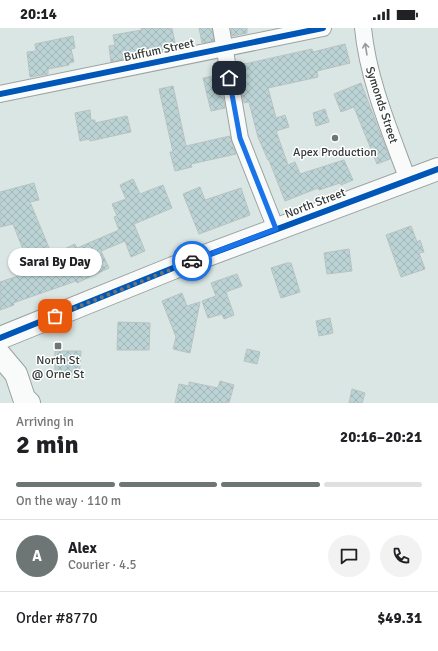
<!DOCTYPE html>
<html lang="en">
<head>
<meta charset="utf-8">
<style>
	body { margin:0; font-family:Signika,sans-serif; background:#f2f2f2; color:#202124; height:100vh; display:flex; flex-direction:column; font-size:15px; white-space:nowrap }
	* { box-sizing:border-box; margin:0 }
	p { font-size:13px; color:#757577 }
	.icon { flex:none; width:22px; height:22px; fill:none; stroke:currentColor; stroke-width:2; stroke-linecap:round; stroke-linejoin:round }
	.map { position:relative; height:375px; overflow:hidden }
	.panel { display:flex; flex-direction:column; background:#fff; flex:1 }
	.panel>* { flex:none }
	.pin { position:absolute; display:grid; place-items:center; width:34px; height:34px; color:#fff; margin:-17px; border-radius:8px; box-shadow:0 2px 6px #0006 }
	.courier { position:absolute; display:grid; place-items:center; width:40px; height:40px; margin:-20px; border:3px solid #1a73e8; border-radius:50%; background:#fff; color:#222; box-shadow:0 1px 5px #0007 }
	.bubble { position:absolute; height:28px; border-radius:14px; background:#fff; box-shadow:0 1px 3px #0004; font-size:13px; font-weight:700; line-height:28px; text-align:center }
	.summary em { font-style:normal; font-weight:700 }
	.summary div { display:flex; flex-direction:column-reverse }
	.summary { display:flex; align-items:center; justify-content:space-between; height:68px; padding:0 16px }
	h1 { font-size:26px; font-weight:700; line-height:30px }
	.bar { display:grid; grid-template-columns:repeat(4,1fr); gap:6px 4px; align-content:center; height:48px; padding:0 16px }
	.bar i { height:5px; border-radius:3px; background:#e0e0e0 }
	.bar .on { background:#6d7674 }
	.bar p { grid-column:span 4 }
	.line { display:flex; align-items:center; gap:10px; padding:0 16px; border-top:1px solid #e0e0e0 }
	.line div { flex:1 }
	.round { display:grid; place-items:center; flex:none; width:42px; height:42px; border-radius:21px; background:#f2f2f2 }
	.status { display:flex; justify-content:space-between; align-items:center; height:28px; padding:0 20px; background:#fff; direction:ltr }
	.status svg { height:11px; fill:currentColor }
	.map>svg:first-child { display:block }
	.building { fill:url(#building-cross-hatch); stroke:#b9c2c1 }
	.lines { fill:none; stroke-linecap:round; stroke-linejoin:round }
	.street-casing { stroke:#9ba3a2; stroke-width:18 }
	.secondary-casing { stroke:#9ba3a2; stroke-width:24 }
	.highway-casing { stroke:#9ba3a2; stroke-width:24 }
	.street { stroke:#f9fbfb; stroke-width:16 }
	.secondary { stroke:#f9fbfb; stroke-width:22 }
	.highway { stroke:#f9fbfb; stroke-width:22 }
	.cycleway-casing { stroke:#fff; stroke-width:8 }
	.cycleway { stroke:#0057b8; stroke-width:6 }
	.oneway { stroke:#969a9a }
	.done { stroke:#6d7674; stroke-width:4; stroke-dasharray:0 7.2 }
	.route { stroke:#1a73e8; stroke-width:5 }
	.poi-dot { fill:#6d7674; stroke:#fff; stroke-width:1.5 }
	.labels { text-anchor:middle; stroke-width:3; stroke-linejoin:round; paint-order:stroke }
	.street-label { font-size:12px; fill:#323a38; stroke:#fff }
	.poi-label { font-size:12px; fill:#323a38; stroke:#fff }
</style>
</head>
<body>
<div class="status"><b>20:14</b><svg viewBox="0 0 49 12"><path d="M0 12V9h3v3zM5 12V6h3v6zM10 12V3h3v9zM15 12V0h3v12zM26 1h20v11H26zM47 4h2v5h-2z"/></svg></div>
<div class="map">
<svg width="438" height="375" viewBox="0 0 438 375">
	<defs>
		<pattern id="building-cross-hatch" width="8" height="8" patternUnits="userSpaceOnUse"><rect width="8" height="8" fill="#bbd3d4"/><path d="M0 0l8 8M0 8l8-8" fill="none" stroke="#a1b6b7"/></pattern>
	</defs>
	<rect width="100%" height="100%" fill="#dae6e3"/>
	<g class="building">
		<path d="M141,0H172L176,20L125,28V31L111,34L109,18L115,17L113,7L142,2Z"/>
		<path d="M199,0H212L214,13L202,15Z"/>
		<path d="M231,0H247V5L232,8Z"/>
		<path d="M73,8L75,20L71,21L74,34L69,35V37L48,41V46L30,49L27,24L36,23L35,16Z"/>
		<path d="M345,16L350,35L317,43L318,49L268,60L276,90L285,87L289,99L276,103L288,137L295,134L300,146L344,132L353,152L341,157L340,155L319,162L318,160L285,173L269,132H268L258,109L249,74L244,75L238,42L241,41L240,37L312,21L313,24Z"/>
		<path d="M219,47L225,80L211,83L203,50Z"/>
		<path d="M361,55L390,131L377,136L354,79L341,84L334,66Z"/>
		<path d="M173,58L186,118L230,108L236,126L191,136L192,139L175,143L170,124H173L159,61Z"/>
		<path d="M325,81L329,94L316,98L313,85Z"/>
		<path d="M90,82L91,92H95V95L127,88L131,104L90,113L89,111L80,113L75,85Z"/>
		<path d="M133,151L140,166L163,157L172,180L134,196L145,223L131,229L125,213L101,223L109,240L77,255L76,253L13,275L14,277L0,282V254L30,244L29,240L30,239L13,196L0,199V164L34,155L39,172L30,174L52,227L75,216L77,220L119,202L114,189L117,188L112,176L126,171L120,157Z"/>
		<path d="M200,159L205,172L241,160L250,187L199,206L183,166Z"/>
		<path d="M411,198L417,214L420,212L424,224L419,225L425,241L401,249L386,207Z"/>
		<path d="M349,221L352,243L327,246L324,225Z"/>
		<path d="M287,235H291L300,264L281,270L271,240Z"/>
		<path d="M237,246L242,258L226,264L234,287L224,291L222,286L208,290L202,273L216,268L211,255Z"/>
		<path d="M182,265L187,278L200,274L190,325L173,321L176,309L162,273Z"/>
		<path d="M330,290L333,305L319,308L316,293Z"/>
		<path d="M118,294L150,295L149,322H117Z"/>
		<path d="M247,321L260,324L257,336L244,333Z"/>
		<path d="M55,323H81L79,350H55Z"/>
		<path d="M220,353L234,357L229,375H175L179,356L189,358V354L218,360Z"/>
		<path d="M352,361L365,365L362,375H349Z"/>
	</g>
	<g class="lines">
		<g class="street-casing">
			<g id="street">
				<path d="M221,0L240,110L276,201"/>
				<path d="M363,0C368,52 390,103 408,152"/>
				<path d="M0,66L323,0"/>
			</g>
		</g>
		<g class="secondary-casing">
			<path id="secondary" d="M0,327L16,346L24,370L29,375"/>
		</g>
		<g class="highway-casing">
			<path id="highway" d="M0,310L173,240L438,141"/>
		</g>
		<use href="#street" class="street"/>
		<use href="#secondary" class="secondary"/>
		<use href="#highway" class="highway"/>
		<g class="cycleway-casing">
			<g id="cycleway">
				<path d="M0,66L323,0"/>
				<path d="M0,310L173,240L438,141"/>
			</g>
		</g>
		<use href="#cycleway" class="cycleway"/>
	</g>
	<defs><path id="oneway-shaft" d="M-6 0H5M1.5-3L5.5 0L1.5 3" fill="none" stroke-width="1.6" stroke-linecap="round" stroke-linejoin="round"/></defs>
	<use class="oneway" href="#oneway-shaft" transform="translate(366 21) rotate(-99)"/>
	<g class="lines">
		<path class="done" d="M55,288L192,233"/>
		<path class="route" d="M192,233L276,201L240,110L229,50"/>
	</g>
	<g class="poi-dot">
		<circle cx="335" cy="110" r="4"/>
		<rect x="54" y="314" width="8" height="8" rx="2"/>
	</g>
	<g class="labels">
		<g class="street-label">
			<text transform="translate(159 22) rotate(-12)" y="4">Buffum Street</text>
			<text transform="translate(382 77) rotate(72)" y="4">Symonds Street</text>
			<text transform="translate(315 175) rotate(-21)" y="4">North Street</text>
		</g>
		<g class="poi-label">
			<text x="335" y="128">Apex Production</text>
			<text x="58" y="336">North St<tspan x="58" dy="14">@ Orne St</tspan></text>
		</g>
	</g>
</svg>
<div class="pin" style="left:55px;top:288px;background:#ea580c"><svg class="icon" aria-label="bag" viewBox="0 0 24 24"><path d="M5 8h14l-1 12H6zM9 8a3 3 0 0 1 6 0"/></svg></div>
<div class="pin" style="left:229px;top:50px;background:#1f2937"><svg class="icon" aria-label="home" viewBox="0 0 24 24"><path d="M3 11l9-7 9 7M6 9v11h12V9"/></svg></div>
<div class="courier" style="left:192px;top:233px"><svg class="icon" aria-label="car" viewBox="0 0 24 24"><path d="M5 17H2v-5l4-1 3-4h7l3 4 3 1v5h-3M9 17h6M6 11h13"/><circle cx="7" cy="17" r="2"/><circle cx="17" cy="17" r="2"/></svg></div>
<div class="bubble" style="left:8px;top:220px;width:94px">Sarai By Day</div>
</div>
<section class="panel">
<div class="summary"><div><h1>2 min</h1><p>Arriving in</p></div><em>20:16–20:21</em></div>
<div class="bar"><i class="on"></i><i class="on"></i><i class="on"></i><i></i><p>On the way · 110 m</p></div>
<div class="line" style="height:72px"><b class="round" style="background:#6d7674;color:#fff">A</b><div><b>Alex</b><p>Courier · 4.5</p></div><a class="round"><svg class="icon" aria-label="chat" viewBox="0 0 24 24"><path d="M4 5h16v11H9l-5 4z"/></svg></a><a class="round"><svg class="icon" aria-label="phone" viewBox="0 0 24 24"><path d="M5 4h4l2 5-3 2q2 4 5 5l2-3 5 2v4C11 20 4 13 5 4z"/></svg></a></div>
<div class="line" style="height:52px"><div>Order #8770</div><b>$49.31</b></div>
</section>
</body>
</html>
